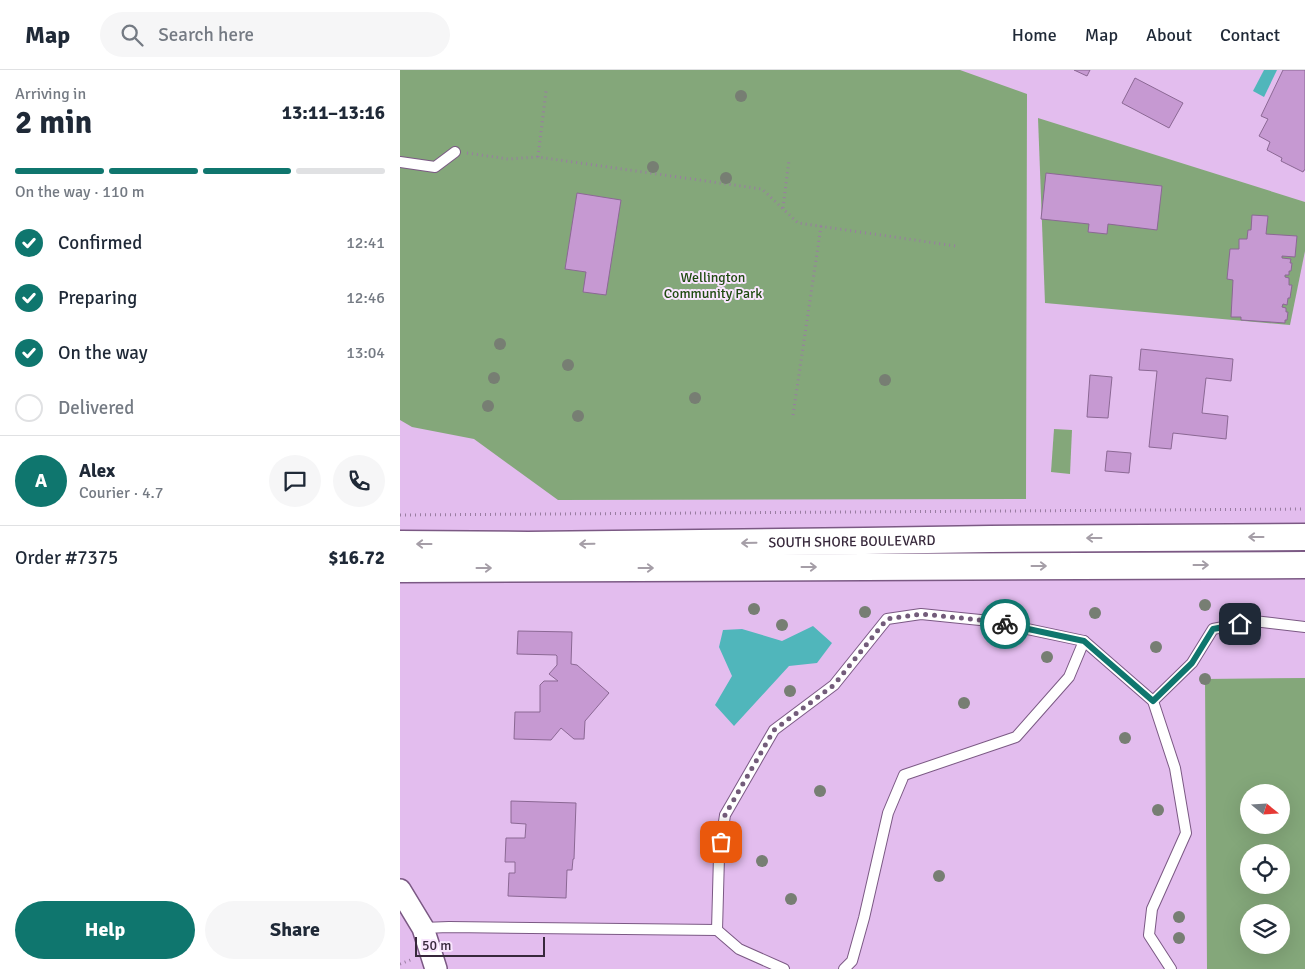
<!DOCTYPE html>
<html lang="en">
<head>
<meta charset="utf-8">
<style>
	body { margin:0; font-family:Signika,sans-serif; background:#f6f6f7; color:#1f2937; height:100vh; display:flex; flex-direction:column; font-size:19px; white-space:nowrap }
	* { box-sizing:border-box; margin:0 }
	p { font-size:16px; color:#747a83 }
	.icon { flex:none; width:28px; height:28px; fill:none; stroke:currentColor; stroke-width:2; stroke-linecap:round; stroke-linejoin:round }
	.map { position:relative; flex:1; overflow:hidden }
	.sheet { display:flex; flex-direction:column; background:#fff; width:400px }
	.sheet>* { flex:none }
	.needle { width:32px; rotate:108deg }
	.buttons { position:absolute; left:840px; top:714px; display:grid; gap:10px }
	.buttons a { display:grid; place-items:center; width:50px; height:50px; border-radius:50%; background:#fff; box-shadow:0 5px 20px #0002; font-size:25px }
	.scale { position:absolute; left:15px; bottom:12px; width:130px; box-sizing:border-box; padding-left:5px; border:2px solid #37283b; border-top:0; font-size:14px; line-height:18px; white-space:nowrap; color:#37283b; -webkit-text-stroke:4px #f9e5fe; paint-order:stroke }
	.pin { position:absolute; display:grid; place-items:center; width:42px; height:42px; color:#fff; margin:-21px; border-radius:10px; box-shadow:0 2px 8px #0006 }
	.courier { position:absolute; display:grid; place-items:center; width:50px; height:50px; margin:-25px; border:4px solid #0f766e; border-radius:50%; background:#fff; color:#222; box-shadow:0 1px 6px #0007 }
	.overview em { font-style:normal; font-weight:800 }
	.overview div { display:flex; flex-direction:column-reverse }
	.overview { display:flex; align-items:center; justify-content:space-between; height:85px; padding:0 15px }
	h1 { font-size:32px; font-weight:800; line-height:38px }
	.bar { display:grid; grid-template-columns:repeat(4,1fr); gap:8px 5px; align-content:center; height:60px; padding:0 15px }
	.bar i { height:6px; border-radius:4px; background:#e0e1e3 }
	.bar .selected { background:#0f766e }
	.bar p { grid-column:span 4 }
	.line { display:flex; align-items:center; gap:12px; padding:0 15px; border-top:1px solid #e0e1e3 }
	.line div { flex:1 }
	.round { display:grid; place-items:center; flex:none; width:52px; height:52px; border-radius:26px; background:#f6f6f7 }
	ol { padding:0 15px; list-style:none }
	li { display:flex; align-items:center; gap:15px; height:55px }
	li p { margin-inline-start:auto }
	li .icon { padding:5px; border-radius:50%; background:#0f766e; color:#fff; stroke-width:4 }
	li:last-child { color:#747a83 }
	li i { width:28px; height:28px; border:2px solid #e0e1e3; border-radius:50% }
	.primary-button { display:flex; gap:10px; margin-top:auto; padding:10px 15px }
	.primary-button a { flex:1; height:58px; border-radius:30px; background:#0f766e; color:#fff; font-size:20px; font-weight:800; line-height:58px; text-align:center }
	.primary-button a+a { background:#f6f6f7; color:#1f2937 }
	header { display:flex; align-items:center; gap:30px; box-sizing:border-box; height:70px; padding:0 25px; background:#fff; border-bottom:1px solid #e0e1e3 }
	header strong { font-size:24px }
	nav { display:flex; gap:28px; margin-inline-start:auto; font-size:18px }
	.search { width:350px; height:45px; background:#f6f6f7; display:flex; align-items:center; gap:12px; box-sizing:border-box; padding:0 18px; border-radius:28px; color:#747a83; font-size:19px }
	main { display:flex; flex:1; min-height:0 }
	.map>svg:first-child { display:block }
	.green { fill:#84a77a; fill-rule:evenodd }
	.water { fill:#50b6bb }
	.building { fill:#c699d2; stroke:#8b6894 }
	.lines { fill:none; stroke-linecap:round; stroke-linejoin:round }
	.service-casing { stroke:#7b5984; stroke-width:12 }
	.minor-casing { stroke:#7b5984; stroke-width:24 }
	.tertiary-casing { stroke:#7b5984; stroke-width:29 }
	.path { stroke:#997da1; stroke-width:3; stroke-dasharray:1 4; stroke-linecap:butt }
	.service { stroke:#fff; stroke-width:10 }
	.minor { stroke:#fff; stroke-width:21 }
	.tertiary { stroke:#fff; stroke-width:26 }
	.tree { fill:#777e73 }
	.oneway { stroke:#a59ea7 }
	.done { stroke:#735c7a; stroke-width:5; stroke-dasharray:0 9 }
	.route { stroke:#0f766e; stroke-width:6 }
	.labels { text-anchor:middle; stroke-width:4; stroke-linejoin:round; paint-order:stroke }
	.park-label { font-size:14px; fill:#1e4a0f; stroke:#f9e5fe }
	.street-label { font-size:14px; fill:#37283b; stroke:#f9e5fe }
</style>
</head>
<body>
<header>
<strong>Map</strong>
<div class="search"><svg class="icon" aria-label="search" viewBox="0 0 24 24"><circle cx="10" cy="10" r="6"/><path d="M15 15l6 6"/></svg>Search here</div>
<nav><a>Home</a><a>Map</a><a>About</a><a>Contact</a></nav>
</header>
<main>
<section class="sheet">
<div class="overview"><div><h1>2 min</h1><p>Arriving in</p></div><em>13:11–13:16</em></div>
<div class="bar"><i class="selected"></i><i class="selected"></i><i class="selected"></i><i></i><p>On the way · 110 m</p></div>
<ol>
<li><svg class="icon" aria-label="check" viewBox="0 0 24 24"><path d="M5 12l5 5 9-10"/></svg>Confirmed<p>12:41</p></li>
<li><svg class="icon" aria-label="check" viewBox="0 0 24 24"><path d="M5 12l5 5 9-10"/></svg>Preparing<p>12:46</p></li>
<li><svg class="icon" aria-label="check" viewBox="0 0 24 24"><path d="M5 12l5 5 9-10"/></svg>On the way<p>13:04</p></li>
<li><i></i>Delivered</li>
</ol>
<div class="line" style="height:90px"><b class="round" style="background:#0f766e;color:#fff">A</b><div><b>Alex</b><p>Courier · 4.7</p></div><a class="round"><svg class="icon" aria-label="chat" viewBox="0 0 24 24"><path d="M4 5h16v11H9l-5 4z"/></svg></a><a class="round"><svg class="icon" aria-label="phone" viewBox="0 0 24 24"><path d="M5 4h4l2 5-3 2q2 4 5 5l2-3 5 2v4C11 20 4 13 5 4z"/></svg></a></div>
<div class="line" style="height:65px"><div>Order #7375</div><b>$16.72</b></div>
<div class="primary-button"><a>Help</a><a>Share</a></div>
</section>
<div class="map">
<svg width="905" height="899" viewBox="0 0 905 899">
	<rect width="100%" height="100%" fill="#e3bdee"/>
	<g class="green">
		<path d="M0,0H560L627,24L626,429L158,430L74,369L12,357L0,350Z"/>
		<path d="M638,48L905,132V181L890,255L645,233Z"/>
		<path d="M654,359L672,360L670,404L651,402Z"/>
		<path d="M905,608V899H807L805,609ZM849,722H881V755H849ZM849,782H881V815H849ZM849,842H881V875H849Z"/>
	</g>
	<g class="water">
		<path d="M864,0H877L864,27L853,21Z"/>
		<path d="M413,556L432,573L417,593L389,596L334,656L315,635L332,606L319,577L323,560L342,559L382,571Z"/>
	</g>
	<g class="building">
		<path d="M674,0H690L687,6Z"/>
		<path d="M883,0H905V100H904L903,102L881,91L882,88L867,80L870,72L859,66L868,49L861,46Z"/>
		<path d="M735,8L783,33L769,58L722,33Z"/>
		<path d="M646,103L762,116L757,160L708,154L707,164L688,162L689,154L641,149Z"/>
		<path d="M177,123L221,130L206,225L183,222L186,202L165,199Z"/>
		<path d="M852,145L868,146L866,164L897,166L895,187L882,186V188L891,189L890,193H892L891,201H889V205H885V207L889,208V215H892L890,228H888L887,235L883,234L882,237L886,238V242H888L887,250H885V253L841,250V247H831L833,210L827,209L830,179H839V169H847L848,160H851Z"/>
		<path d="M741,279L833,289L831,311L806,308L802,343L828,346L826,369L773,363L771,379L749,377L757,301L739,300Z"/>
		<path d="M690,305L712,307L708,348L687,347Z"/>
		<path d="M707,381L731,383L729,403L705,401Z"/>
		<path d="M118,561L172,562L171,594L177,595L209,623L185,651L184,669H174L161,658L151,670L114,669L115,642H140V615L144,611H158L149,604L157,595V586L156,585L117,584Z"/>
		<path d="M111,731L176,733L174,789H173L172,800H167L166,828L108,826L109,803H115V792H105L106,768H125L126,754L111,753Z"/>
	</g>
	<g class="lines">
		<g class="service-casing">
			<g id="service">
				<path d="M0,92L35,97L55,82"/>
				<path d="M753,631L792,593L813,559L854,551L905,557"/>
				<path d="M23,858L49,857L317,860L339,879L384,899"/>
				<path d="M317,860L319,786L325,745L374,660L434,615L487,549L521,544L590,551L684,571L753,631L775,698L786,763L752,839L749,865L771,899"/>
				<path d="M444,899L452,891L464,848L488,743L504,705L616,667L669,607L684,571"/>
			</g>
		</g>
		<g class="minor-casing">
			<path id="minor" d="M0,820L23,858L36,899"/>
		</g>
		<g class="tertiary-casing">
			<g id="tertiary">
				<path id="s1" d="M0,474L128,475L465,471L590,469L905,467"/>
				<path d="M0,499L905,495"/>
			</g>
		</g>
		<g class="path">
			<path d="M67,83L108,89L138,87L362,119L398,153L556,176"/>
			<path d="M138,87L146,21"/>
			<path d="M383,138L389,90"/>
			<path d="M393,345L421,156"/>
			<path d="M0,445L905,439"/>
			<path d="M0,894L13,889"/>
		</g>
		<use href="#service" class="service"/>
		<use href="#minor" class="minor"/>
		<use href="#tertiary" class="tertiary"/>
	</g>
	<g class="tree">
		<circle cx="341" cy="26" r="6"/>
		<circle cx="253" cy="97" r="6"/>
		<circle cx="326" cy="108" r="6"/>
		<circle cx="100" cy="274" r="6"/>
		<circle cx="168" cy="295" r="6"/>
		<circle cx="94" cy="308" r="6"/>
		<circle cx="485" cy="310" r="6"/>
		<circle cx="295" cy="328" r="6"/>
		<circle cx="88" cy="336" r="6"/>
		<circle cx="178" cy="346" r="6"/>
		<circle cx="805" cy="535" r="6"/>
		<circle cx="354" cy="539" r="6"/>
		<circle cx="593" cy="541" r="6"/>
		<circle cx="465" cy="542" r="6"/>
		<circle cx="695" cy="543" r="6"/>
		<circle cx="382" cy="555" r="6"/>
		<circle cx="756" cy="577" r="6"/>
		<circle cx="647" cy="587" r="6"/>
		<circle cx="805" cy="609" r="6"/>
		<circle cx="390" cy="621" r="6"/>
		<circle cx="564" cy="633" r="6"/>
		<circle cx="725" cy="668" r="6"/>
		<circle cx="420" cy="721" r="6"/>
		<circle cx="758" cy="740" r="6"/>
		<circle cx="362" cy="791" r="6"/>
		<circle cx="539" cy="806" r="6"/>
		<circle cx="391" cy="829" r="6"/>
		<circle cx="779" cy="847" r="6"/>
		<circle cx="779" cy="868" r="6"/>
	</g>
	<defs><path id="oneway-shaft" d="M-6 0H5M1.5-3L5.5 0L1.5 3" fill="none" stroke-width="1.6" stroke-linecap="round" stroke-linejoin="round" transform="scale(1.25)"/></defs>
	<g class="oneway">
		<use href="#oneway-shaft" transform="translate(856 467) rotate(180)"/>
		<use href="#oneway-shaft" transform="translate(694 468) rotate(180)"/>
		<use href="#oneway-shaft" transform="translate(349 473) rotate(179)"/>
		<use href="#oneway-shaft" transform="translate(24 474) rotate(-180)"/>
		<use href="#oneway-shaft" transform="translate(187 474) rotate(179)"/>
		<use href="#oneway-shaft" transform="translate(801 495)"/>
		<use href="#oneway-shaft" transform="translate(639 496)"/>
		<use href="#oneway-shaft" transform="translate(409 497)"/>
		<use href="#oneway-shaft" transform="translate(84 498)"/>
		<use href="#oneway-shaft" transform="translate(246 498)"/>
	</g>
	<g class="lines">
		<path class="done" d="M321,772L325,745L374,660L434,615L487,549L521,544L590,551L605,554"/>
		<path class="route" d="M605,554L684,571L753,631L792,593L813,559L840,554"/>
	</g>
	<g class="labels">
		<g class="park-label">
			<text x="313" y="212">Wellington<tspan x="313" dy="16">Community Park</tspan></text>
		</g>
		<g class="street-label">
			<text dy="5" stroke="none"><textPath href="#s1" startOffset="452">SOUTH SHORE BOULEVARD</textPath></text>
		</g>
	</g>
</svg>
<div class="buttons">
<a><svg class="needle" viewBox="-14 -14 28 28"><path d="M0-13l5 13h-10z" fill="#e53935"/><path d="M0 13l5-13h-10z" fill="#747a83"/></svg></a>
<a><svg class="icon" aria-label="locate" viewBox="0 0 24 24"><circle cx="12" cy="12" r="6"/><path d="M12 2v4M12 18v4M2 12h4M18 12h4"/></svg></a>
<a><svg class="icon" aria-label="layers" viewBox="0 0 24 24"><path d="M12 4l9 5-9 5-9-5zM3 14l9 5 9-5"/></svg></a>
</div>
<div class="scale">50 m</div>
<div class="pin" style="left:321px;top:772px;background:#ea580c"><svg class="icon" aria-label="bag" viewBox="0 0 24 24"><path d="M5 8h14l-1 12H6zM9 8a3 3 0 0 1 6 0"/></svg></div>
<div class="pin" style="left:840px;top:554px;background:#1f2937"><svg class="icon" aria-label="home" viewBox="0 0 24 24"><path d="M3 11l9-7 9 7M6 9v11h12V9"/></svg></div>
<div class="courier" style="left:605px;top:554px"><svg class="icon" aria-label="bike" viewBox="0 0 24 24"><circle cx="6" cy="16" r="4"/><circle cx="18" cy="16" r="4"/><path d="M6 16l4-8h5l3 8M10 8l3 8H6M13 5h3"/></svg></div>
</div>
</main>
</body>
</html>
